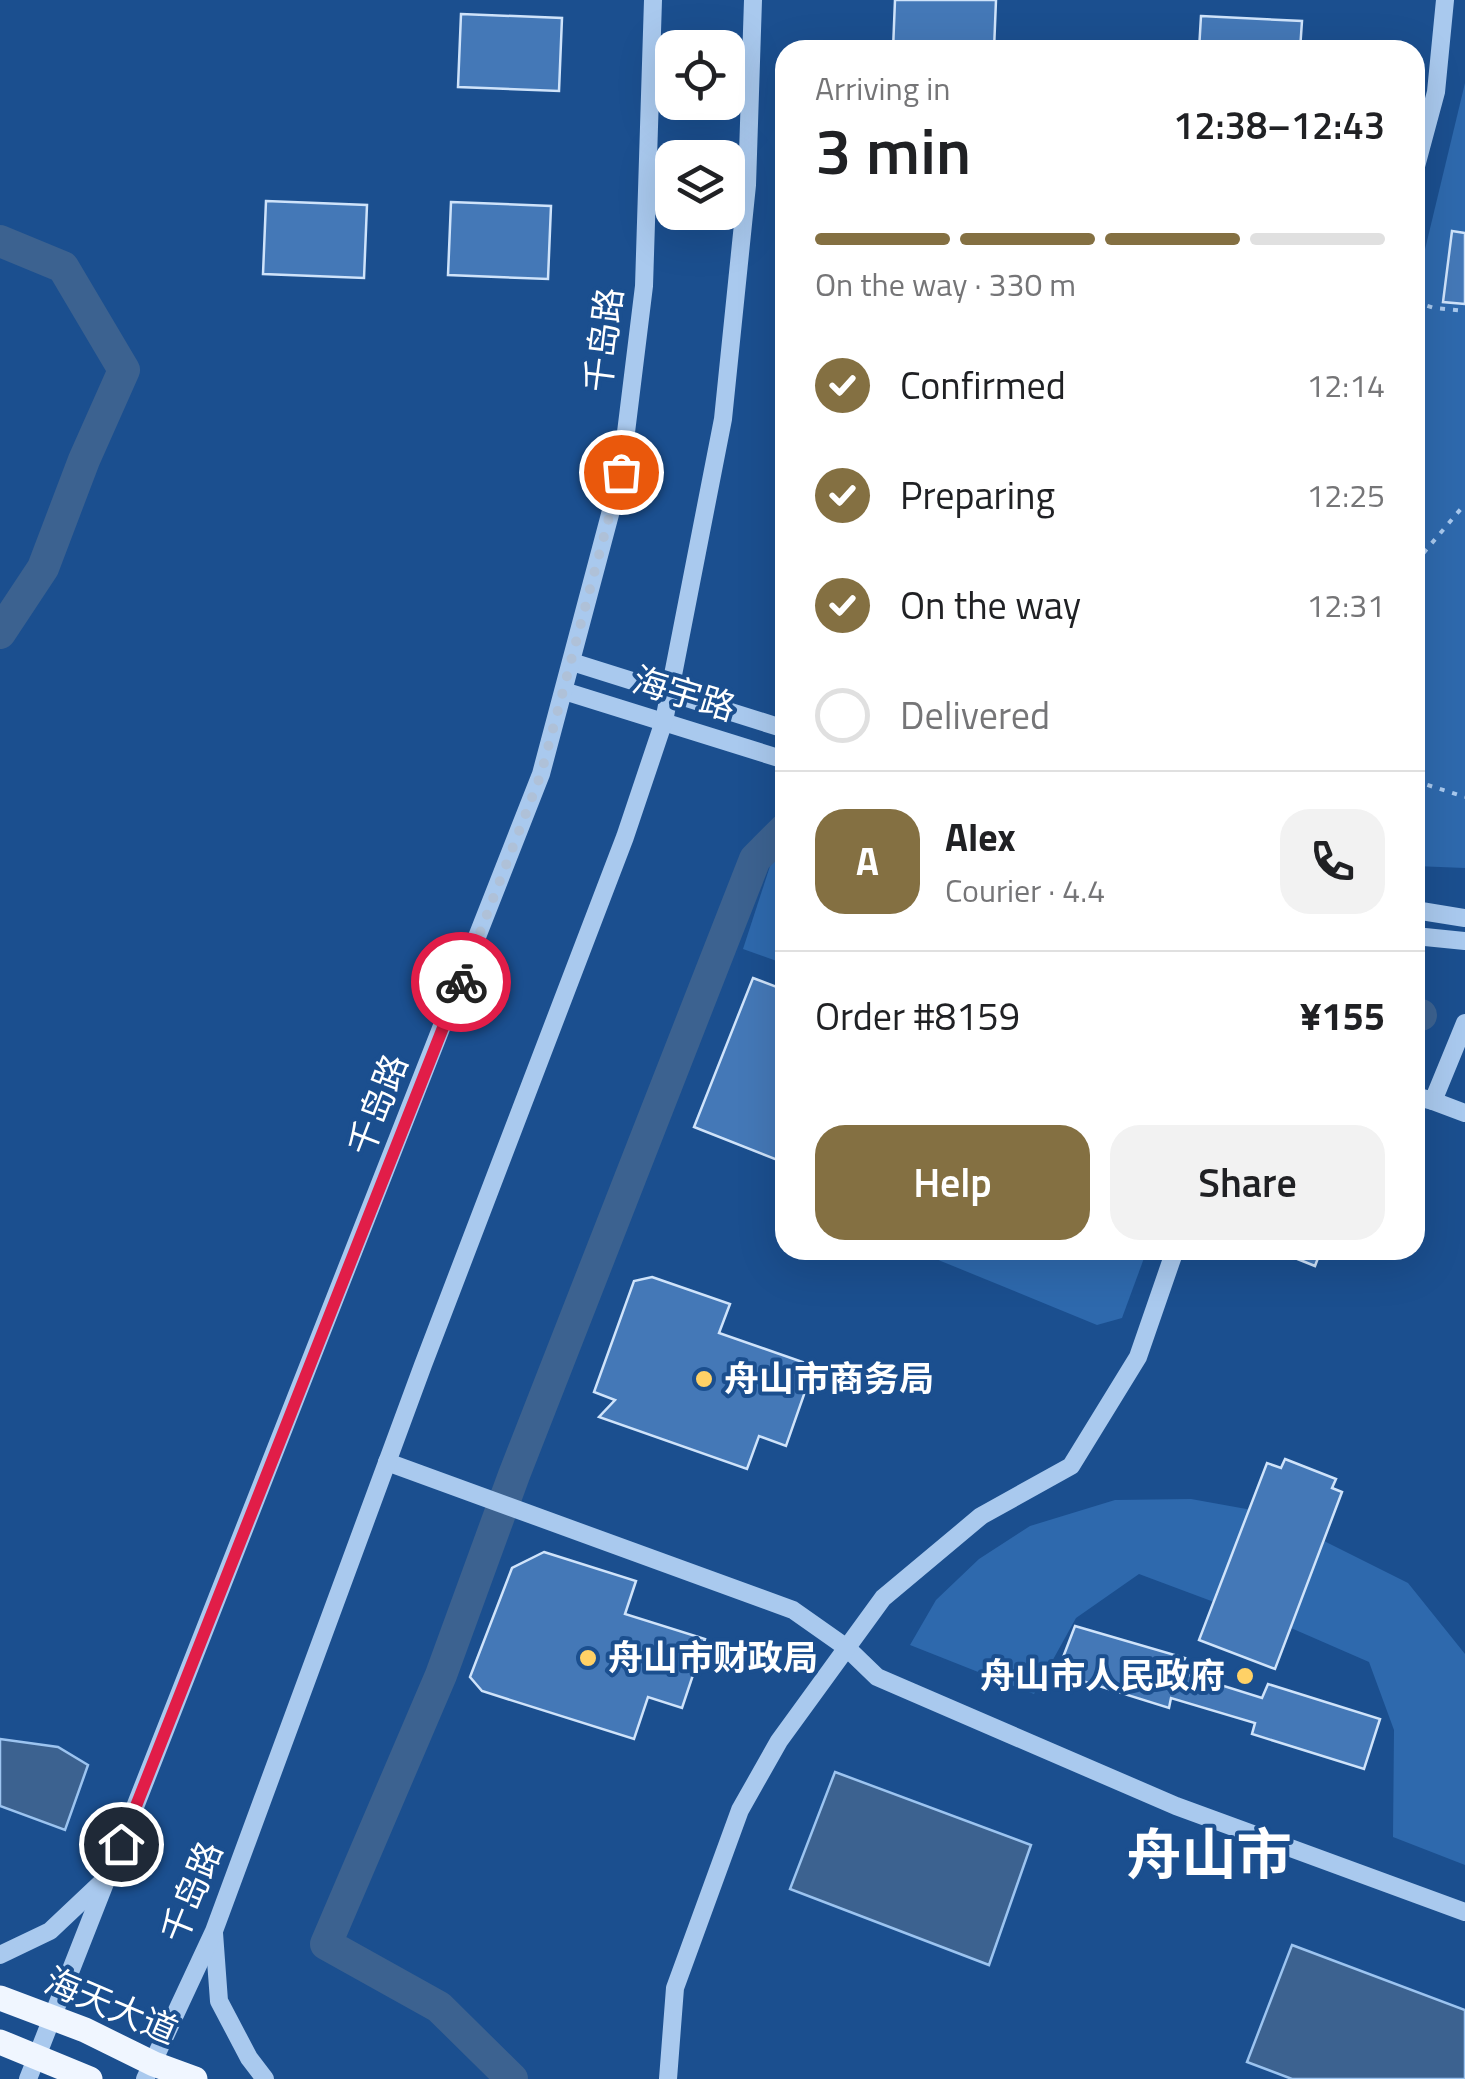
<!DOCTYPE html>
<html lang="en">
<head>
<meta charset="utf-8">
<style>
	body { margin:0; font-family:"Titillium Web","Noto Sans SC",sans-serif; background:#f2f2f2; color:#202124; height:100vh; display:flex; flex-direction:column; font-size:38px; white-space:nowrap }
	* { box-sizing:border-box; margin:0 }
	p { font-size:32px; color:#757577 }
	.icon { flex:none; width:55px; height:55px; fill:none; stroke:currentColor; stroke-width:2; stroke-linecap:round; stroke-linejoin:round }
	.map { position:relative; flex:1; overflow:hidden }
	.details { position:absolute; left:775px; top:40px; width:650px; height:1220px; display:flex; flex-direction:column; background:#fff; border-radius:30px; box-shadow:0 10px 40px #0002 }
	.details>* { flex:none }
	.fabs { position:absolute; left:655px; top:30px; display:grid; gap:20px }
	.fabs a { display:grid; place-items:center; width:90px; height:90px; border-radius:20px; background:#fff; box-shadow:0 10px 40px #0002; font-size:50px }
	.pin { position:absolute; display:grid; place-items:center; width:85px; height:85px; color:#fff; margin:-42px; border:5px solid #fff; border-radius:50%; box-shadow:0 2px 10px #0007 }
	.courier { position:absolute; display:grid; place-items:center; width:100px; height:100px; margin:-50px; border:8px solid #e11d48; border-radius:50%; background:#fff; color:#222; box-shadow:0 2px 12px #0007 }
	.headline em { font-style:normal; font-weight:600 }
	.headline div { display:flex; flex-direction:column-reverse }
	.headline { display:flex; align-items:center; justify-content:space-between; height:170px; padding:0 40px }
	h1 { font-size:65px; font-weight:600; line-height:75px }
	.bar { display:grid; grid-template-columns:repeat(4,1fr); gap:15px 10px; align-content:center; height:120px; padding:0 40px }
	.bar i { height:12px; border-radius:8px; background:#e0e0e0 }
	.bar .active { background:#847042 }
	.bar p { grid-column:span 4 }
	.line { display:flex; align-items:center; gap:25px; padding:0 40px; border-top:2px solid #e0e0e0 }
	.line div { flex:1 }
	.round { display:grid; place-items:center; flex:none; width:105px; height:105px; border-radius:30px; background:#f2f2f2 }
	ol { padding:0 40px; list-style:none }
	li { display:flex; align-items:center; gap:30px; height:110px }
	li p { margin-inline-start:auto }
	li .icon { padding:10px; border-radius:50%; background:#847042; color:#fff; stroke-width:4 }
	li:last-child { color:#757577 }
	li i { width:55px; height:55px; border:5px solid #e0e0e0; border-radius:50% }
	.button { display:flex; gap:20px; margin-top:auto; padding:20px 40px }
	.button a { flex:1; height:115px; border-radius:30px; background:#847042; color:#fff; font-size:40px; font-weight:600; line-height:115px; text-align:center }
	.button a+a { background:#f2f2f2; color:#202124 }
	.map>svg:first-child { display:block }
	.green { fill:#2e69ad }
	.water { fill:#3c6290; stroke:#9cc4f0; stroke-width:2.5 }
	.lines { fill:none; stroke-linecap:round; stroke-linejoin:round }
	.river { stroke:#3c6290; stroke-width:32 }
	.building { fill:#4478b7; stroke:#cfe3fa; stroke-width:2.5 }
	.path { stroke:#a9c9ee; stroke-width:4; stroke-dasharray:5 8; stroke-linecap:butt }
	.minor { stroke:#a9c9ee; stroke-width:18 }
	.major { stroke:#f0f6ff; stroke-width:25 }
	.done { stroke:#afc1d8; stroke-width:10; stroke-dasharray:0 18 }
	.route { stroke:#e11d48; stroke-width:12 }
	.poi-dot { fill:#ffd166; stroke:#1b4f8f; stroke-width:4 }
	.labels { text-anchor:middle; stroke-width:8; stroke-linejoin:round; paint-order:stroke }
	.street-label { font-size:35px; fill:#fff; stroke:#1b4f8f }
	.poi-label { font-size:35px; font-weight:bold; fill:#fff; stroke:#1b4f8f; text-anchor:start }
	.town-label { font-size:55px; font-weight:bold; fill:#fff; stroke:#1b4f8f }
</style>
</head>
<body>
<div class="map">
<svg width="1465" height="2079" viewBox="0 0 1465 2079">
	<rect width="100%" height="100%" fill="#1b4f8f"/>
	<g class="green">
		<path d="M1465,83V868L1415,866V291Z"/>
		<path d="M785,853V964L743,949L773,857Z"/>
		<path d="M914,1250H1147L1122,1318L1097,1325Z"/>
		<path d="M1191,1499L1252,1510L1214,1602L1139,1574L1076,1618L1034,1694L910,1645L936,1600L979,1559L1030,1526L1115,1500Z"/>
		<path d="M1324,1541L1408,1583L1465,1654V1865L1393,1837L1394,1730L1369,1662L1291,1628Z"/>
	</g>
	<g class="water">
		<path d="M0,1739L58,1747L88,1765L65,1830L0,1806Z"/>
		<path d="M835,1772L1031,1845L989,1965L790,1889Z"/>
		<path d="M1292,1945L1465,2010V2079H1292L1247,2062Z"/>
	</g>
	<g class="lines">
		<g class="river">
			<path d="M0,241L63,267L124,370L84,460L43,568L0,633"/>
			<path d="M1415,1014L1421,1015"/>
			<path d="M512,2079L439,2007L326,1944L441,1675L514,1475L755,859L785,829"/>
		</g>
	</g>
	<g class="building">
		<path d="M895,0H996L994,50H893Z"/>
		<path d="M461,14L562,18L559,91L458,87Z"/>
		<path d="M1201,16L1302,21L1300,50H1199Z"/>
		<path d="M266,201L367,205L364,278L263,274Z"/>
		<path d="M451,202L551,206L548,279L448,275Z"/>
		<path d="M1452,231L1465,233V304L1443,302Z"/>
		<path d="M753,978L785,990V1163L694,1127Z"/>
		<path d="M1275,1250H1321L1315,1266Z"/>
		<path d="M652,1277L730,1304L719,1333L814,1366L786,1446L759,1436L747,1469L599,1417L615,1400L594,1392L634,1281Z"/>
		<path d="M1285,1459L1336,1479L1332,1488L1342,1492L1275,1669L1199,1640L1267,1463L1281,1468Z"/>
		<path d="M544,1552L636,1581L625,1614L705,1639L682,1708L648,1697L634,1739L482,1691L470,1677L512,1568Z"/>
		<path d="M1075,1626L1185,1658L1179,1672L1262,1698L1268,1684L1380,1719L1364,1769L1252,1734L1255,1723L1171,1698L1169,1708L1057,1673Z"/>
	</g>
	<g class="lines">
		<g class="path">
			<path d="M1415,302L1434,308L1465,311"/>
			<path d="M1415,563L1465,504"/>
			<path d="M1415,781L1465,797"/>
		</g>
		<g class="minor">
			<path d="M1415,170L1436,92L1445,0"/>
			<path d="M572,662L785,729"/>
			<path d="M564,691L785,760"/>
			<path d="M1415,910L1465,918"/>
			<path d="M1415,936L1465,941"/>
			<path d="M1415,1096L1433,1101L1465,1023"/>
			<path d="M1433,1101L1465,1113"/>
			<path d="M387,1462L793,1610L847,1648L877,1677L1176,1806L1465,1912"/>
			<path d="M214,1933L219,2001L249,2058L265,2079"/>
			<path d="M0,1955L50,1931L103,1881"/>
			<path d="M28,2079L541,774L621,473L644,286L653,0"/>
			<path d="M145,2079L214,1931L423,1365L625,837L664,721L723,419L747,185L753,0"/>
			<path d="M668,2079L675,1988L740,1810L779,1741L883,1598L981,1516L1071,1466L1138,1357L1175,1250"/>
		</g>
		<g class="major">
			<path d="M0,1998L85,2030L154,2064L195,2079"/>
			<path d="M0,2042L90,2079"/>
		</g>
	</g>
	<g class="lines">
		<path class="done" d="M461,982L541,774L621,472"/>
		<path class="route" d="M121,1844L461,982"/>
	</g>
	<g class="poi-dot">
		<circle cx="704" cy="1379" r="10"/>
		<circle cx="588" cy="1658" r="10"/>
		<circle cx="1245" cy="1676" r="10"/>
	</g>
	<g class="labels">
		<g class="street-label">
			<text transform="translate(604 340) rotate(-83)" y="12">千岛路</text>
			<text transform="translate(684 694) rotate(17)" y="12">海宇路</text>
			<text transform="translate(378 1105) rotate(-69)" y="12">千岛路</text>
			<text transform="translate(192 1892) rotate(-68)" y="12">千岛路</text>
			<text transform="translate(111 2006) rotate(23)" y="12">海天大道</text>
		</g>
		<g class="poi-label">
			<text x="724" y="1391">舟山市商务局</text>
			<text x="608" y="1670">舟山市财政局</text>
			<text x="1225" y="1688" text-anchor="end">舟山市人民政府</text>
		</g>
		<g class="town-label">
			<text x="1209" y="1874">舟山市</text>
		</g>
	</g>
</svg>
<div class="fabs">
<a><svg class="icon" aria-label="locate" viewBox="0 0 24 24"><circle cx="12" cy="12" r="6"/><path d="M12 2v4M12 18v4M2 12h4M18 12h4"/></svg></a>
<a><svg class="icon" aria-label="layers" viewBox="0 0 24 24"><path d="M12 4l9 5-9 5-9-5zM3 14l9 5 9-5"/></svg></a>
</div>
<div class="pin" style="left:621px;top:472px;background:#ea580c"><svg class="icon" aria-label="bag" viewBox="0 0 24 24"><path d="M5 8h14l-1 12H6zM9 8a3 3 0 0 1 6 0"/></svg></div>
<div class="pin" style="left:121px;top:1844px;background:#1f2937"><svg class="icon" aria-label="home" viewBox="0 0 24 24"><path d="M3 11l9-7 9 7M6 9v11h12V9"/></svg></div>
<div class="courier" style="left:461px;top:982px"><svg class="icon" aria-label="bike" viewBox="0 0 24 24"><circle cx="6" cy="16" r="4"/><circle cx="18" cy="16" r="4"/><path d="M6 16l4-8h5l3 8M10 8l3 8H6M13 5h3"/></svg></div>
<section class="details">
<div class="headline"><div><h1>3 min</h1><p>Arriving in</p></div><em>12:38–12:43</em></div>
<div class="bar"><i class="active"></i><i class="active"></i><i class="active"></i><i></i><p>On the way · 330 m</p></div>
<ol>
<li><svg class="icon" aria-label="check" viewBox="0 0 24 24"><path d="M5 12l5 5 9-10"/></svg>Confirmed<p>12:14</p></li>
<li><svg class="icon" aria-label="check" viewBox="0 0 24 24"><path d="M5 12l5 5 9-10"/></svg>Preparing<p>12:25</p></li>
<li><svg class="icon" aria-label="check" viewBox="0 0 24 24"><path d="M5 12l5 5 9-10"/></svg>On the way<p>12:31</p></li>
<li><i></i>Delivered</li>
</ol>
<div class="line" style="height:180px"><b class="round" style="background:#847042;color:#fff">A</b><div><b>Alex</b><p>Courier · 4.4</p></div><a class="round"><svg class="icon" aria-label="phone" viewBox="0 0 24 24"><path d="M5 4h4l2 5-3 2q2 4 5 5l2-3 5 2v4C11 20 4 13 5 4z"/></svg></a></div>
<div class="line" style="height:130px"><div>Order #8159</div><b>¥155</b></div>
<div class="button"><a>Help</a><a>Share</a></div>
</section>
</div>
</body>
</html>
